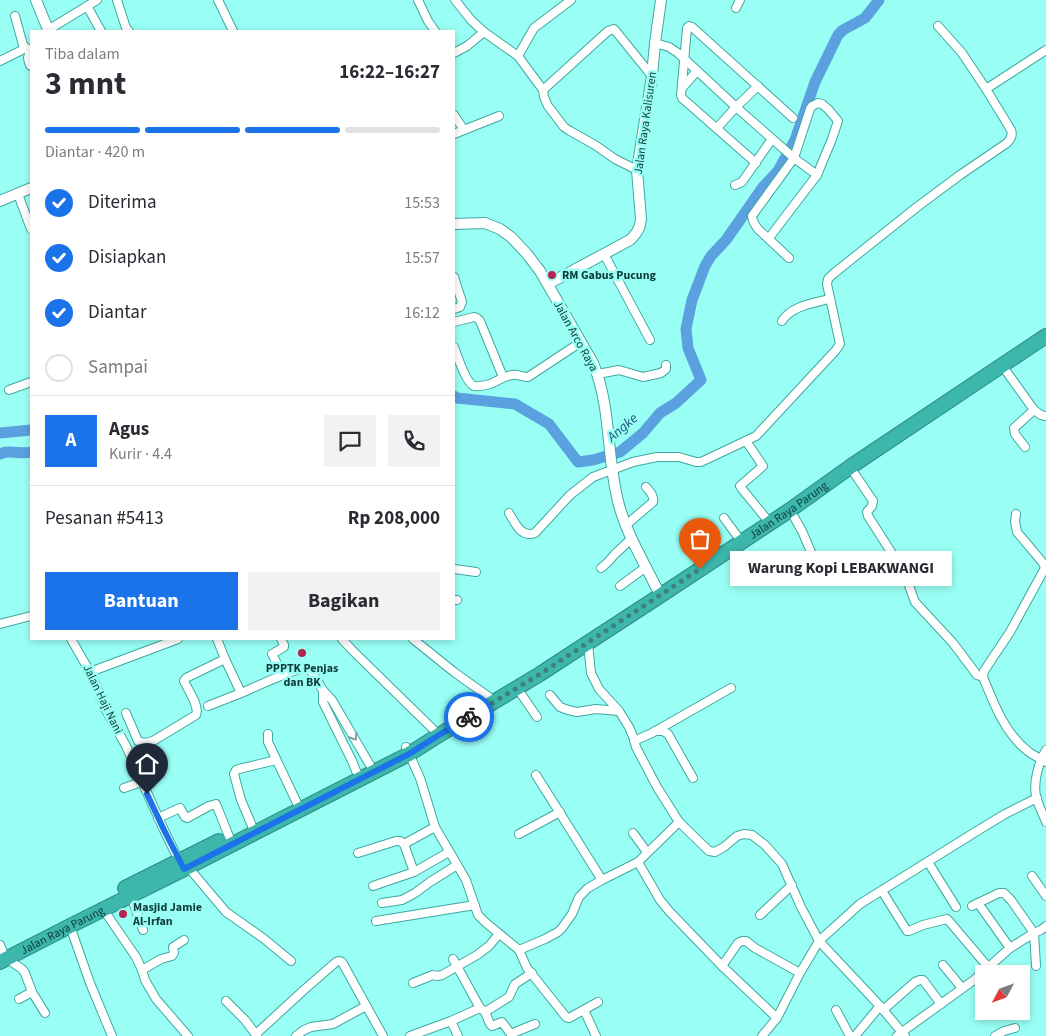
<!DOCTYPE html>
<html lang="id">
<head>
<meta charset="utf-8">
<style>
	body { margin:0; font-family:"Source Sans 3",sans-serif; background:#f2f2f3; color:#2b2b33; height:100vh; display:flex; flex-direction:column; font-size:19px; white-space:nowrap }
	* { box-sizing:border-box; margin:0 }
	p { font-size:16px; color:#7c7c81 }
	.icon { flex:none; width:28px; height:28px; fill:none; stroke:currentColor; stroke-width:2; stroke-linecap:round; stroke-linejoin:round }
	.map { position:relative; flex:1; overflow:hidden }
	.side { position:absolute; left:30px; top:30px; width:425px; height:610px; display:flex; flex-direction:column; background:#fff; border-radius:0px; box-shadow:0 2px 8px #0003 }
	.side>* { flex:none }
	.needle { width:32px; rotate:229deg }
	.fabs { position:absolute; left:975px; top:965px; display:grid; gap:10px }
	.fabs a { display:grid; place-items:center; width:55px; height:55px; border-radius:0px; background:#fff; box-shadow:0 2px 8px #0003; font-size:25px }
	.pin { position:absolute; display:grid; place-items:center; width:42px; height:42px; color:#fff; margin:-51px -21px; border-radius:50% 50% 50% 0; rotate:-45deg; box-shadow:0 0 5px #0007 }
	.pin .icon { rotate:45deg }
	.courier { position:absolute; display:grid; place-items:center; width:50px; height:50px; margin:-25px; border:4px solid #1a73e8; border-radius:50%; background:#fff; color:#222; box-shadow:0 1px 6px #0007 }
	.bubble { position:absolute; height:35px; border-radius:0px; background:#fff; box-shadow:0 2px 8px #0003; font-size:16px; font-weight:700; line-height:35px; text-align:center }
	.summary em { font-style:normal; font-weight:700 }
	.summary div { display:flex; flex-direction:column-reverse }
	.summary { display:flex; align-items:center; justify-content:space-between; height:85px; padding:0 15px }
	h1 { font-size:32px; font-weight:700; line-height:38px }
	.bar { display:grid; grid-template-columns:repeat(4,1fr); gap:8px 5px; align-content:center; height:60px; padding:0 15px }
	.bar i { height:6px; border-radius:4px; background:#e1e1e2 }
	.bar .current { background:#1a73e8 }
	.bar p { grid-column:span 4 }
	.line { display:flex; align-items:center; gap:12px; padding:0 15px; border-top:1px solid #e1e1e2 }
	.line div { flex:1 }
	.round { display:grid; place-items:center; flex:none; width:52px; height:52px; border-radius:0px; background:#f2f2f3 }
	ol { padding:0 15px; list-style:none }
	li { display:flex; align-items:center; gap:15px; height:55px }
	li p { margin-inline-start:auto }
	li .icon { padding:5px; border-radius:50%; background:#1a73e8; color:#fff; stroke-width:4 }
	li:last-child { color:#7c7c81 }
	li i { width:28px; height:28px; border:2px solid #e1e1e2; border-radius:50% }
	.primary-button { display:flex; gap:10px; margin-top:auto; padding:10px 15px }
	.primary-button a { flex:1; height:58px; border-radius:0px; background:#1a73e8; color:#fff; font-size:20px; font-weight:700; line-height:58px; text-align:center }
	.primary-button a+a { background:#f2f2f3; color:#2b2b33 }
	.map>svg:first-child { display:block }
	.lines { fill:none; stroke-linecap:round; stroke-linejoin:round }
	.river { stroke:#5ba0df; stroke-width:11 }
	.street-casing { stroke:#3fa8a0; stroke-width:10 }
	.secondary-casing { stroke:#3fa8a0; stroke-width:12 }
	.highway-casing { stroke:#2d8b84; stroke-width:16 }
	.street { stroke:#fff; stroke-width:8 }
	.secondary { stroke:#fff; stroke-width:10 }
	.highway { stroke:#3db6ac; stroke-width:14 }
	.oneway { stroke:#879e9c }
	.done { stroke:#3f807b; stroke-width:5; stroke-dasharray:0 9 }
	.route { stroke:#1a73e8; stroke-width:6 }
	.poi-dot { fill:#b42453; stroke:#99fff5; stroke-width:2 }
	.labels { text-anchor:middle; stroke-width:5; stroke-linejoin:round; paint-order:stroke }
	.street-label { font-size:12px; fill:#0f3c39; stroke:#99fff5 }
	.poi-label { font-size:12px; font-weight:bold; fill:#0f3c39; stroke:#99fff5; text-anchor:start }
	.water-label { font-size:14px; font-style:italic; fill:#22537d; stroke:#99fff5 }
</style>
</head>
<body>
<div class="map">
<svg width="1046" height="1036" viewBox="0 0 1046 1036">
	<rect width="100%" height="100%" fill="#99fff5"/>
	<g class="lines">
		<g class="river">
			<path d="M454,396L457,398L515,404L549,424L578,462L593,460L620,452L643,433L660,413L676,403L701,380L688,348L686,329L692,300L705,266L711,256L726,240L763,187L778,171L795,140L815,82L838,35L843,30L865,18L879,0"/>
			<path d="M0,433L31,430"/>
			<path d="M0,454C10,449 21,455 31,452"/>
		</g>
		<g class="street-casing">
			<g id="street">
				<path d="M117,0L126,28L129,31"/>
				<path d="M218,0L233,31"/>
				<path d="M418,0L428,21L435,31"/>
				<path d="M455,0L471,20L484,32L518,56L543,90L544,97L548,106L564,127L570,131L595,145L615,159L637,170"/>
				<path d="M87,6L101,31"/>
				<path d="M736,8L740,0"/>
				<path d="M15,16L23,45L31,52"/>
				<path d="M938,26L962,53L986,89"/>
				<path d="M48,30L97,0"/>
				<path d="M655,43L669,47L678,53L736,107L794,158L817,175"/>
				<path d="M454,53L467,46L484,32"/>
				<path d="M518,56L534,28L571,0"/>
				<path d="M0,61L26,48"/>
				<path d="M682,88L697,71"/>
				<path d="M543,90L608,31L614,29L652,76"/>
				<path d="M454,115L464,130L454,134"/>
				<path d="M717,128L736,107L758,86"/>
				<path d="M464,130L499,116"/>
				<path d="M756,163L682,98L681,95L687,28L689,26L692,27L793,118"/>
				<path d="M735,185L742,182L772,139"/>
				<path d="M18,194L31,229"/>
				<path d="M769,238L817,175L832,139L838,121L828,109L822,104L818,103L812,106L810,109L794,158L752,216C752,221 755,225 758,229L789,258"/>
				<path d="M604,254L650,340"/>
				<path d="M454,277L462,302L460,307L454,309"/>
				<path d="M782,321C791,306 814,303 829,299"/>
				<path d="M454,322L474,317L477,318L480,321L503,377"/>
				<path d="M454,347C457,355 466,383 474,386C478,387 486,385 490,384C498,381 504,376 512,375C518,374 522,377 528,377L581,342"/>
				<path d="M1001,364L1034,410L1041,415L1046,416"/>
				<path d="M598,374L619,370L643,377L661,373L666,369V365"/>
				<path d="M9,390L31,382"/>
				<path d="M746,441L763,466L740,486L742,489L765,517"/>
				<path d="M1025,447L1015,434L1014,428L1034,410"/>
				<path d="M850,467L873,501L872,506L867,512L868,516L900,566L907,580L915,602L953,643L977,675L983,677"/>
				<path d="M790,510L802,531L817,566"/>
				<path d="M509,513C515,523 521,538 535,533L570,495L593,477L633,462L657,457H679L696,462H701L756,436L836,350L840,344L827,284L828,279L833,274L917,207L960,175L1007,143C1011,139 1013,135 1011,130L986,89L1046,50"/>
				<path d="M1016,514L1015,521L1017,532L1043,563L1045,568L1010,632L984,671L983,677C994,704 1005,734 1029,752C1034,756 1040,758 1046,762"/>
				<path d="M724,518L738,537"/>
				<path d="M626,525L653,502C654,495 650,492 646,487"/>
				<path d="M601,568L608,562L614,555L631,539"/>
				<path d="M454,569L476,572"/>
				<path d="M620,586L646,567"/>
				<path d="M454,600H457"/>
				<path d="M0,624L31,616"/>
				<path d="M71,639L90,672L106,710L126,746L164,830L180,863"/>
				<path d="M217,639L225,659"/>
				<path d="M281,639L284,645V647L272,654L283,675"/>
				<path d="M342,639L352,650L439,735"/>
				<path d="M413,639L454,672L489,697"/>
				<path d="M588,643L591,673L599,689L619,711L629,727L634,739L636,747L657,787L679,822L709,851L715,852L724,847L737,836L744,834L752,835L765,845L782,864L801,907L819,941L880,1006L905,1036"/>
				<path d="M90,672L178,639"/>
				<path d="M517,688L537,717"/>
				<path d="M323,691V702L353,763L356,771L361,778"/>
				<path d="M550,695L560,707L568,710L577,712L596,709L619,711"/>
				<path d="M208,706L241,693"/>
				<path d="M126,713L138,741L145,743L153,741L196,715C200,706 188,690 184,681L186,678L225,659L241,693C251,689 301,665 308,669C314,672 318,683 322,689C325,693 329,697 332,700L374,772"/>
				<path d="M655,731H663L668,734L693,778"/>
				<path d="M268,734V742L297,803"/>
				<path d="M634,741L652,733L731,688"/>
				<path d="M406,747L420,778L435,827L466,880L478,915L485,922L519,950L545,939L558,932L562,928L572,914L579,897L588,888L602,880L638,862L679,822"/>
				<path d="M1046,750C1039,762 1033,781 1036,796C1038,805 1043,814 1046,822"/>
				<path d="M536,775L602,880"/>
				<path d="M124,788L141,782"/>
				<path d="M158,818L180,808L185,817L187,818L209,806L216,804L232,844"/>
				<path d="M255,833L241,800L234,774L236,770L239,769L276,760"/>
				<path d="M633,833L647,852"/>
				<path d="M519,834L560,812"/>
				<path d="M404,844L435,827"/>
				<path d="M358,853L396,841H400L404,844L414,872"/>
				<path d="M638,862L660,900L669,911L722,966L777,1018"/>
				<path d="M928,862L956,907"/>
				<path d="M188,867L226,912L263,938L291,961"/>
				<path d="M1032,876L1046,896"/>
				<path d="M373,886L414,872L449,852"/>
				<path d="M882,891L907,931H909L923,925L947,919L949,921L988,967"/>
				<path d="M131,896L143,930"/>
				<path d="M382,903L402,900L415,893L430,882L457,865"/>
				<path d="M978,903L999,893H1004L1011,900L1034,933L1036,966"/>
				<path d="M972,906L978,903L1010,948"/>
				<path d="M103,909L136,957L142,970L145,980L156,999L188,1036"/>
				<path d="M760,915L792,885"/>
				<path d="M376,921L475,905"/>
				<path d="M70,926L90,983L112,1036"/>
				<path d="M0,945L3,952"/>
				<path d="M519,950L527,968L566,1017L569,1018L598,1002"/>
				<path d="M6,958L22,969L25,973L32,992L45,1013"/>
				<path d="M453,959L480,1008L484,1011"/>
				<path d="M943,965L962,988"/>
				<path d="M722,966L738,943L742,941H746L755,948L800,973"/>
				<path d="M142,970L161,959L172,956L174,953L173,947L184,940"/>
				<path d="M532,973L515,984L509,997L485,1012L490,1024L492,1026L502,1022L510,1033H513L535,1024"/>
				<path d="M413,983L433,975L437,976L442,975L477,955L489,946L499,934"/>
				<path d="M19,999L32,992"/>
				<path d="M226,1001L245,1020L257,1036"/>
				<path d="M584,1010L596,1036"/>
				<path d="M836,1010L850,1036"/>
				<path d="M883,1010L915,982L920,980H923L941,1004"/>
				<path d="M451,1021L458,1036"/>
				<path d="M256,1034L305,989L336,962L339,961L342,962L383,1036"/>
				<path d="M296,1036L304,1030L311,1027L333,1024L366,1006"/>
				<path d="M410,1036L451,1021L480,1008"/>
				<path d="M762,1036L777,1018L800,973L819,941L860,904L977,831L1005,814L1037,798"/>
				<path d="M855,1036L880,1006"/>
				<path d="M897,1036L902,1032L974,980L1010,948L1034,933L1041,930L1046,926"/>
				<path d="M995,1036L1004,1031L1015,1028"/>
			</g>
		</g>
		<g class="secondary-casing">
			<g id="secondary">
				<path d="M36,0L47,27L48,31"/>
				<path d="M31,53C28,57 29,60 31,65"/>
				<path d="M0,201L31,188"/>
				<path d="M454,224L485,223L500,229L511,237L527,254L540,271L593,363C612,408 606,459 619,505C627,535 644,562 657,589"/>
				<path d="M548,284L630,240C637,233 640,229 641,219L637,170L652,76L655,43L661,0"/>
			</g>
		</g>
		<g class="highway-casing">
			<g id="highway">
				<path d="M125,888L219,841"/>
				<path id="s1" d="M0,962L70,926L184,869L409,754L439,735L540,674L652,601L790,510L850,467L1046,336"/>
			</g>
		</g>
		<use href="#street" class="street"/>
		<use href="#secondary" class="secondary"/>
		<use href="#highway" class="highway"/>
	</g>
	<defs><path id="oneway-chevron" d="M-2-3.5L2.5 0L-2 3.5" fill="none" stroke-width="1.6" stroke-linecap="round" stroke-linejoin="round" transform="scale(1.25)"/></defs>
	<use class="oneway" href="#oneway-chevron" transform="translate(354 737) rotate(58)"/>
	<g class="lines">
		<path class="done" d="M469,717L540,674L700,569"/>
		<path class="route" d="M147,794L164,830L184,869L409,754L439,735L469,717"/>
	</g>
	<g class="poi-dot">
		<circle cx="552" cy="275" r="5"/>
		<circle cx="302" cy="653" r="5"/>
		<circle cx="123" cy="914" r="5"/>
	</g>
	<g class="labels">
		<g class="street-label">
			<text transform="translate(645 123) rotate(-82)" y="4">Jalan Raya Kalisuren</text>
			<text transform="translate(576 336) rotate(61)" y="4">Jalan Arco Raya</text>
			<text dy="4" stroke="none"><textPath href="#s1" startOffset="910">Jalan Raya Parung</textPath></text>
			<text transform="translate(103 699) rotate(64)" y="4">Jalan Haji Nani</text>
			<text dy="4" stroke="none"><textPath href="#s1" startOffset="70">Jalan Raya Parung</textPath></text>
		</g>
		<g class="poi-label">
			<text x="562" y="279">RM Gabus Pucung</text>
			<text x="302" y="672" text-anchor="middle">PPPTK Penjas<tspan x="302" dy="14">dan BK</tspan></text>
			<text x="133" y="911">Masjid Jamie<tspan x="133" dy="14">Al-Irfan</tspan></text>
		</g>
		<g class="water-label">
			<text transform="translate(622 427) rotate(-41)" y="5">Angke</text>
		</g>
	</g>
</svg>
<div class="fabs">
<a><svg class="needle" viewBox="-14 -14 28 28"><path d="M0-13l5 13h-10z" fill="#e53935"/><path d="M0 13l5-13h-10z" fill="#7c7c81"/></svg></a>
</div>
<div class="pin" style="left:700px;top:569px;background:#ea580c"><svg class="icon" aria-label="bag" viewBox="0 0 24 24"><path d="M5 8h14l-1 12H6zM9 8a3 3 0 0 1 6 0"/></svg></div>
<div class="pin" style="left:147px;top:794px;background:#1f2937"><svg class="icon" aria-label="home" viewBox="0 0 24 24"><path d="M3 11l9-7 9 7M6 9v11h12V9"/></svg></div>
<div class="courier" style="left:469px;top:717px"><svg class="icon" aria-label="bike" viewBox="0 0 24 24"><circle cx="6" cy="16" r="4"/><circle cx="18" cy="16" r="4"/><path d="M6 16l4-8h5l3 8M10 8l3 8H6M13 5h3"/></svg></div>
<div class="bubble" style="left:730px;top:551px;width:222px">Warung Kopi LEBAKWANGI</div>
<section class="side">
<div class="summary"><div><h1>3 mnt</h1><p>Tiba dalam</p></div><em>16:22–16:27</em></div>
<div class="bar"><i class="current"></i><i class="current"></i><i class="current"></i><i></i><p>Diantar · 420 m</p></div>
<ol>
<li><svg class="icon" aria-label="check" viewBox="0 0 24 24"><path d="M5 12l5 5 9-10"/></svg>Diterima<p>15:53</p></li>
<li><svg class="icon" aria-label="check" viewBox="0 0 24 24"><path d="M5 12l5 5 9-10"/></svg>Disiapkan<p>15:57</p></li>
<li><svg class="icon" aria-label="check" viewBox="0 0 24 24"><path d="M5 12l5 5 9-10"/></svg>Diantar<p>16:12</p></li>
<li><i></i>Sampai</li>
</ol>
<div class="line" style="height:90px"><b class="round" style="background:#1a73e8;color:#fff">A</b><div><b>Agus</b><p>Kurir · 4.4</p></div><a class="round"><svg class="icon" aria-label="chat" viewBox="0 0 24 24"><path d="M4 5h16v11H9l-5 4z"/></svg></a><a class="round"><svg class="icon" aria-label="phone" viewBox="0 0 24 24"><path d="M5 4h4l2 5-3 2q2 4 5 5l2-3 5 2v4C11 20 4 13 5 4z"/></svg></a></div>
<div class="line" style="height:65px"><div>Pesanan #5413</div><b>Rp 208,000</b></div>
<div class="primary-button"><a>Bantuan</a><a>Bagikan</a></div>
</section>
</div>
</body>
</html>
